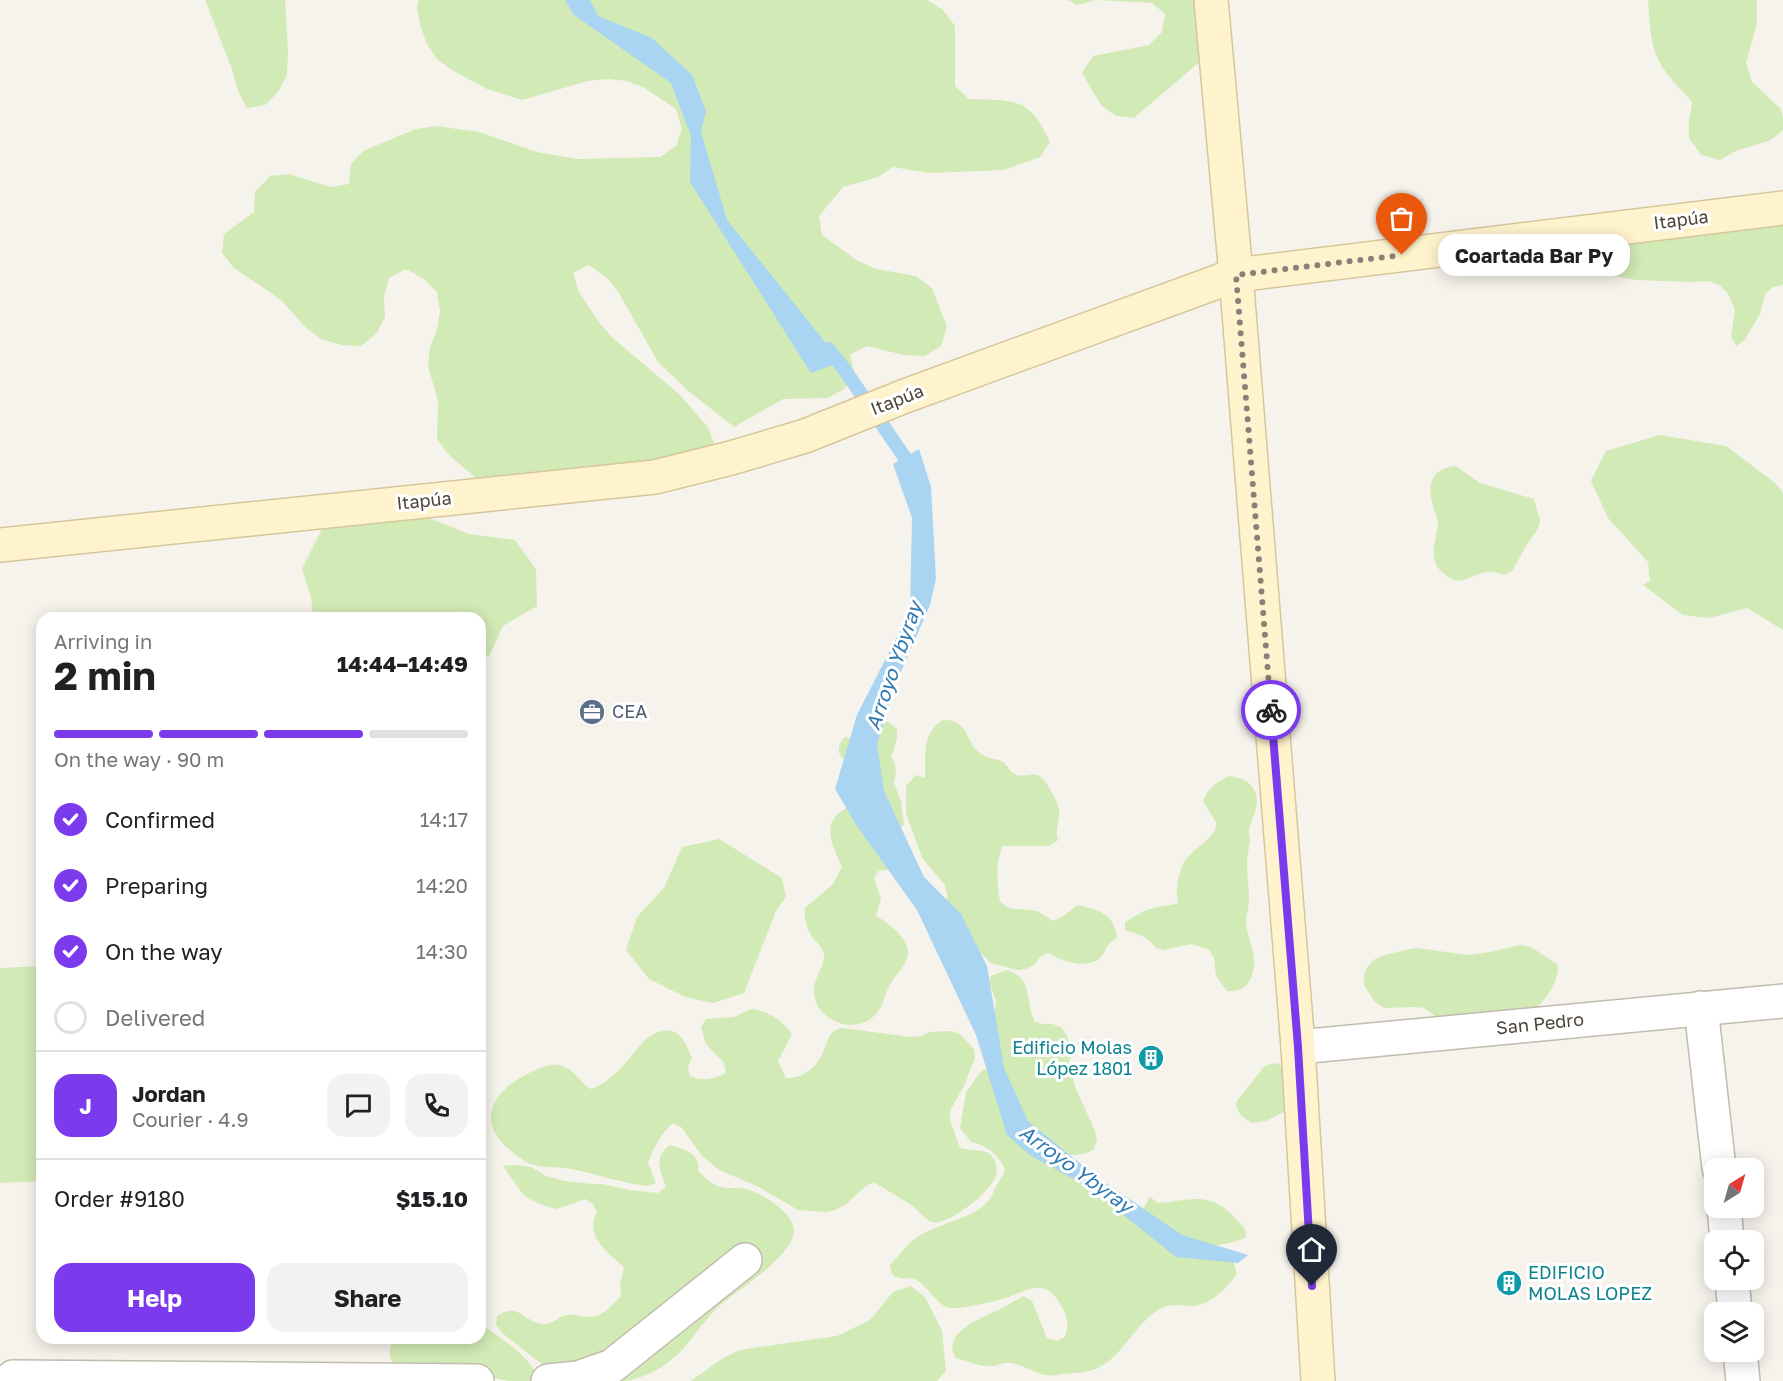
<!DOCTYPE html>
<html lang="en">
<head>
<meta charset="utf-8">
<style>
	body { margin:0; font-family:"Golos Text",sans-serif; background:#f2f2f2; color:#202124; height:100vh; display:flex; flex-direction:column; font-size:22px; white-space:nowrap }
	* { box-sizing:border-box; margin:0 }
	p { font-size:20px; color:#757577 }
	.icon { flex:none; width:33px; height:33px; fill:none; stroke:currentColor; stroke-width:2; stroke-linecap:round; stroke-linejoin:round }
	.map { position:relative; flex:1; overflow:hidden }
	.details { position:absolute; left:36px; top:612px; width:450px; height:732px; display:flex; flex-direction:column; background:#fff; border-radius:18px; box-shadow:0 3px 15px #0003 }
	.details>* { flex:none }
	.needle { width:39px; rotate:37deg }
	.controls { position:absolute; left:1704px; top:1158px; display:grid; gap:12px }
	.controls a { display:grid; place-items:center; width:60px; height:60px; border-radius:12px; background:#fff; box-shadow:0 3px 15px #0003; font-size:30px }
	.pin { position:absolute; display:grid; place-items:center; width:51px; height:51px; color:#fff; margin:-62px -26px; border-radius:50% 50% 50% 0; rotate:-45deg; box-shadow:0 0 6px #0007 }
	.pin .icon { rotate:45deg }
	.courier { position:absolute; display:grid; place-items:center; width:60px; height:60px; margin:-30px; border:4px solid #7c3aed; border-radius:50%; background:#fff; color:#222; box-shadow:0 2px 8px #0007 }
	.bubble { position:absolute; height:42px; border-radius:18px; background:#fff; box-shadow:0 3px 15px #0003; font-size:20px; font-weight:700; line-height:42px; text-align:center }
	.summary em { font-style:normal; font-weight:700 }
	.summary div { display:flex; flex-direction:column-reverse }
	.summary { display:flex; align-items:center; justify-content:space-between; height:102px; padding:0 18px }
	h1 { font-size:39px; font-weight:700; line-height:45px }
	.bar { display:grid; grid-template-columns:repeat(4,1fr); gap:9px 6px; align-content:center; height:72px; padding:0 18px }
	.bar i { height:8px; border-radius:4px; background:#e0e0e0 }
	.bar .selected { background:#7c3aed }
	.bar p { grid-column:span 4 }
	.line { display:flex; align-items:center; gap:15px; padding:0 18px; border-top:2px solid #e0e0e0 }
	.line div { flex:1 }
	.round { display:grid; place-items:center; flex:none; width:63px; height:63px; border-radius:18px; background:#f2f2f2 }
	ol { padding:0 18px; list-style:none }
	li { display:flex; align-items:center; gap:18px; height:66px }
	li p { margin-inline-start:auto }
	li .icon { padding:6px; border-radius:50%; background:#7c3aed; color:#fff; stroke-width:4 }
	li:last-child { color:#757577 }
	li i { width:33px; height:33px; border:3px solid #e0e0e0; border-radius:50% }
	.button { display:flex; gap:12px; margin-top:auto; padding:12px 18px }
	.button a { flex:1; height:69px; border-radius:18px; background:#7c3aed; color:#fff; font-size:24px; font-weight:700; line-height:69px; text-align:center }
	.button a+a { background:#f2f2f2; color:#202124 }
	.map>svg:first-child { display:block }
	.green { fill:#d2eab5 }
	.water { fill:#a9d4f2 }
	.lines { fill:none; stroke-linecap:round; stroke-linejoin:round }
	.stream { stroke:#a9d4f2; stroke-width:14 }
	.street-casing { stroke:#c2bbae; stroke-width:36 }
	.secondary-casing { stroke:#d6c79b; stroke-width:36 }
	.street { stroke:#fff; stroke-width:33 }
	.secondary { stroke:#fff3cd; stroke-width:33 }
	.done { stroke:#878178; stroke-width:6; stroke-dasharray:0 10.8 }
	.route { stroke:#7c3aed; stroke-width:8 }
	.labels { text-anchor:middle; stroke-width:6; stroke-linejoin:round; paint-order:stroke }
	.street-label { font-size:18px; fill:#4b4439; stroke:#fff }
	.service-label { font-size:18px; fill:#4e5e75; stroke:#fff; text-anchor:start }
	.culture-label { font-size:18px; fill:#0d838f; stroke:#fff; text-anchor:end }
	.water-label { font-size:20px; font-style:italic; fill:#2e7ab2; stroke:#fff }
</style>
</head>
<body>
<div class="map">
<svg width="1783" height="1381" viewBox="0 0 1783 1381">
	<rect width="100%" height="100%" fill="#f6f3ec"/>
	<g class="green">
		<path d="M205,0H285L288,53L287,75L278,92L265,105L247,108L238,91L232,69Z"/>
		<path d="M419,0H927L943,10L955,26V86L969,99C1015,101 1029,96 1050,142L1040,157L1004,170L929,173L893,167L878,177L843,187L819,216L822,235L858,261L876,269L916,276L932,288L947,327L941,346L925,356L904,355L867,346L850,355L855,376L843,390L827,398L783,399L734,427L686,389L658,362L619,293L607,278L589,265L573,273L579,292L600,324L614,339L680,395L707,426L715,445L703,460L494,485L476,478L449,455L437,439L438,401L428,366L430,347L437,330L440,311L437,292L424,279L406,269L389,278L384,296L385,317L376,334L361,346L342,345L321,339L305,327L281,300L234,268L222,253L224,234L254,212L255,192L270,176L289,174L330,187L349,184L351,164L363,151L416,129L436,126L479,132L537,152L577,159L660,157L676,146L682,129L676,109L643,87L627,81L608,79L588,81L522,100L487,89L452,70L437,59L427,44L420,25L417,7Z"/>
		<path d="M1067,0H1195L1210,53L1134,118L1116,116L1101,105L1082,73L1093,56L1149,45L1162,32L1165,14L1152,3L1096,0L1077,5Z"/>
		<path d="M1648,0H1757V23L1746,63L1752,82L1781,109L1783,119V130L1771,140L1736,151L1720,160L1701,155L1689,138V121L1692,102C1680,88 1664,74 1657,57C1649,39 1650,19 1648,0Z"/>
		<path d="M1783,220V285L1773,287L1765,294L1760,314L1744,341L1736,346L1731,337L1735,310L1727,292L1719,285L1709,281L1689,282L1637,280L1606,275L1570,261L1565,252L1582,229Z"/>
		<path d="M1660,435L1726,446L1775,483L1783,493V630L1747,608L1709,618L1683,615L1643,585L1650,581L1648,562L1608,518L1591,481L1606,451Z"/>
		<path d="M1456,466L1480,483L1534,499L1540,520L1538,529L1527,544L1513,570L1504,575C1498,573 1493,571 1486,572C1468,575 1461,589 1443,573C1427,559 1436,541 1438,524C1438,517 1433,509 1432,502C1427,482 1434,467 1456,466Z"/>
		<path d="M397,516L432,519L469,534L515,540L536,569L537,606L503,626L489,656L480,657V618H313L311,597L302,569L323,527Z"/>
		<path d="M880,720L890,723L897,729C898,737 895,748 891,756L895,764L896,774L894,783L901,801L904,825L893,832L845,760C835,753 838,744 845,737L860,740Z"/>
		<path d="M943,720C970,719 964,742 981,754C988,759 997,758 1003,762C1008,766 1010,773 1017,775C1030,778 1036,768 1046,783C1052,792 1061,806 1059,817C1058,826 1055,832 1058,840L1050,846H1003C995,862 997,884 1000,902L1009,908L1037,911L1053,921L1062,917L1077,905C1098,910 1114,913 1117,937C1117,938 1110,943 1110,943C1105,948 1104,955 1099,959C1085,969 1061,961 1048,953L1040,957L1034,965L1026,969L1017,970L991,963L970,943L947,903V894L945,885L922,858L906,813V786L916,775L925,778C926,755 921,734 943,720Z"/>
		<path d="M1229,776C1239,777 1252,782 1255,792C1261,807 1251,817 1249,831C1249,834 1250,837 1250,840C1249,848 1247,856 1247,863C1247,875 1249,888 1249,900C1249,907 1246,915 1246,922C1247,939 1258,955 1253,972C1249,986 1242,992 1227,991L1216,976L1214,958L1209,950L1192,944L1164,950L1156,948L1150,941L1143,936L1125,930V922C1135,916 1146,909 1158,907C1165,905 1170,906 1178,903C1175,884 1179,863 1195,850C1205,842 1213,837 1217,824L1203,801C1208,788 1217,782 1229,776Z"/>
		<path d="M851,806L894,864L887,870L878,871L874,879L881,898L876,916C887,922 908,937 908,953C908,964 895,975 890,985C885,993 883,1006 876,1014C857,1036 816,1022 814,993C813,980 822,970 824,958C825,947 815,943 811,935C806,926 804,918 805,908L833,884L842,867C831,843 819,819 851,806Z"/>
		<path d="M719,839L782,878L786,897L776,911L744,993L713,1003L685,997L649,979L626,950L637,917L664,888L682,847Z"/>
		<path d="M1520,945L1531,947L1558,965C1558,995 1528,1015 1508,1034L1458,1032L1424,1008L1414,1007L1384,1008L1375,1002L1364,985V975L1368,966L1375,959L1384,955L1406,950L1417,948L1468,955L1490,952Z"/>
		<path d="M42,966V1181L0,1183V968Z"/>
		<path d="M1006,970C1035,978 1024,1001 1035,1022L1043,1024H1053L1062,1028L1067,1036L1072,1054L1069,1062L1071,1072L1076,1089L1095,1131L1097,1140L1094,1149C1085,1155 1078,1156 1068,1154L1022,1121L1012,1104L992,1029L996,1001L989,982L991,976Z"/>
		<path d="M751,1009C770,1011 781,1020 792,1034L778,1061L786,1078C803,1079 817,1067 823,1052C826,1046 828,1035 834,1031C835,1030 842,1028 843,1028L910,1037L921,1036L929,1032L950,1031L960,1034L974,1049L975,1058L964,1086L950,1111V1120L960,1148C968,1150 982,1150 988,1153C996,1157 999,1171 995,1178C989,1193 948,1226 932,1222C925,1220 920,1212 914,1207C901,1198 887,1191 874,1182L866,1186L845,1205L835,1210L827,1212L798,1210L757,1186L719,1170L703,1157L681,1127L673,1123C661,1133 653,1149 648,1163L656,1183L647,1186C621,1183 596,1174 571,1169C556,1166 540,1169 526,1162C521,1159 516,1155 511,1151C473,1121 494,1089 531,1072C540,1068 552,1062 562,1066C573,1069 581,1082 590,1089C613,1083 629,1057 645,1040C671,1020 683,1033 692,1058L688,1066L690,1076C702,1082 714,1079 726,1073L724,1063L706,1044L701,1027L706,1019L734,1017Z"/>
		<path d="M1276,1063L1280,1065L1292,1077L1286,1111L1266,1121L1252,1123C1244,1118 1234,1112 1237,1101L1263,1068L1267,1065Z"/>
		<path d="M982,1070H987L1001,1099L1081,1174L1181,1256L1190,1259L1228,1257L1234,1264L1237,1274C1225,1289 1210,1307 1189,1306C1179,1305 1172,1304 1162,1308C1140,1319 1129,1344 1110,1360C1096,1372 1081,1373 1063,1374C1057,1375 1050,1376 1045,1375C1034,1373 1020,1363 1010,1363C1004,1362 998,1366 992,1366C980,1367 967,1361 956,1358C940,1333 981,1318 999,1310C1007,1306 1015,1300 1024,1296L1032,1301L1047,1338L1057,1341L1065,1337C1069,1323 1068,1319 1062,1307C1045,1275 1028,1291 1003,1299C992,1302 965,1308 953,1308C938,1308 930,1289 918,1281C911,1277 907,1279 900,1278C897,1277 894,1276 892,1274L890,1265C898,1257 906,1245 916,1238C937,1223 975,1219 990,1199C993,1195 994,1190 996,1186C1000,1180 1003,1176 1005,1170C999,1155 987,1145 971,1142L960,1128L966,1092Z"/>
		<path d="M670,1145C684,1149 701,1153 698,1171C705,1177 711,1184 720,1187C728,1189 735,1187 743,1188C760,1192 786,1208 793,1225C803,1252 733,1292 716,1309C700,1325 689,1346 671,1360C659,1371 641,1378 626,1381C611,1381 563,1376 550,1369C533,1359 518,1345 502,1333L496,1325L497,1316C519,1300 526,1325 545,1324C553,1324 559,1316 566,1315C574,1313 582,1317 590,1317C604,1316 612,1305 621,1296L620,1285L624,1267C607,1252 584,1236 597,1212L593,1204L585,1199L557,1209L548,1207L529,1199L522,1193L503,1166L513,1165L531,1167L546,1176L565,1181L592,1184H602L630,1190L658,1193L666,1187C660,1170 653,1157 670,1145Z"/>
		<path d="M1150,1197L1158,1203C1190,1201 1208,1190 1234,1217C1240,1223 1246,1227 1246,1237C1231,1245 1198,1249 1181,1243C1173,1241 1151,1216 1143,1209Z"/>
		<path d="M911,1286L925,1297L942,1331L946,1371L937,1381H691L723,1358L740,1350L837,1336L870,1320L893,1292Z"/>
		<path d="M480,1323C499,1337 527,1354 537,1375L533,1381H509L495,1378L398,1370C389,1359 387,1351 394,1338H480Z"/>
	</g>
	<g class="water">
		<path d="M565,0H590L598,16L652,38L692,75L706,111L701,132L727,220L841,362L811,373L690,182L691,136L671,83L574,15Z"/>
		<path d="M919,449L931,487L936,579L930,605L894,688L877,744L884,791L924,877L961,914L987,966L1004,1068L1028,1121L1093,1174L1182,1235L1248,1255L1238,1263L1176,1257L1090,1188L1031,1156L1007,1135L976,1035L917,910L857,826L835,789L857,715L910,611L912,518L893,464Z"/>
	</g>
	<g class="lines">
		<path class="stream" d="M828,349L842,366L914,471"/>
		<g class="street-casing">
			<g id="street">
				<path d="M1701,1008L1719,1168"/>
				<path d="M1298,1047L1783,1001"/>
				<path d="M1724,1208L1727,1240"/>
				<path d="M1732,1280L1735,1312"/>
				<path d="M1740,1352L1743,1381"/>
				<path d="M13,1377L477,1381"/>
				<path d="M548,1381L578,1378L612,1366L745,1260"/>
			</g>
		</g>
		<g class="secondary-casing">
			<g id="secondary">
				<path d="M1211,0L1236,275L1298,1047L1318,1381"/>
				<path d="M0,545L655,477L731,458L805,436L905,396L1236,275L1783,208"/>
			</g>
		</g>
		<use href="#street" class="street"/>
		<use href="#secondary" class="secondary"/>
	</g>
	<g class="lines">
		<path class="done" d="M1271,710L1236,275L1402,255"/>
		<path class="route" d="M1271,710L1298,1047L1312,1286"/>
	</g>
	<defs>
		<g id="office-disc" transform="scale(1.35)"><circle r="9.5" fill="#5c6f8a" stroke="#fff"/><path d="M-6-3h4V-5.5h4V-3h4V5H-6ZM-1-4.5V-3h2v-1.5ZM-6 0V1H6V0Z" fill="#fff"/></g>
		<g id="building-disc" transform="scale(1.35)"><circle r="9.5" fill="#0f9aa8" stroke="#fff"/><path d="M-4-6H4V6H1V3H-1V6H-4ZM-2.5-4.3h1.7v1.8h-1.7ZM.8-4.3h1.7v1.8H.8ZM-2.5-1h1.7V.8h-1.7ZM.8-1h1.7V.8H.8Z" fill="#fff"/></g>
	</defs>
	<g fill-rule="evenodd">
		<use href="#office-disc" x="592" y="712"/>
		<use href="#building-disc" x="1151" y="1058"/>
		<use href="#building-disc" x="1509" y="1283"/>
	</g>
	<g class="labels">
		<g class="street-label">
			<text transform="translate(1681 220) rotate(-7)" y="6">Itapúa</text>
			<text transform="translate(897 400) rotate(-21)" y="6">Itapúa</text>
			<text transform="translate(424 501) rotate(-6)" y="6">Itapúa</text>
			<text transform="translate(1540 1024) rotate(-6)" y="6">San Pedro</text>
		</g>
		<g class="service-label">
			<text x="612" y="718">CEA</text>
		</g>
		<g class="culture-label">
			<text x="1132" y="1054">Edificio Molas<tspan x="1132" dy="21">López 1801</tspan></text>
			<text x="1528" y="1279" text-anchor="start">EDIFICIO<tspan x="1528" dy="21">MOLAS LOPEZ</tspan></text>
		</g>
		<g class="water-label">
			<text transform="translate(894 666) rotate(-71)" y="7">Arroyo Ybyray</text>
			<text transform="translate(1076 1169) rotate(36)" y="7">Arroyo Ybyray</text>
		</g>
	</g>
</svg>
<div class="controls">
<a><svg class="needle" viewBox="-14 -14 28 28"><path d="M0-13l5 13h-10z" fill="#e53935"/><path d="M0 13l5-13h-10z" fill="#757577"/></svg></a>
<a><svg class="icon" aria-label="locate" viewBox="0 0 24 24"><circle cx="12" cy="12" r="6"/><path d="M12 2v4M12 18v4M2 12h4M18 12h4"/></svg></a>
<a><svg class="icon" aria-label="layers" viewBox="0 0 24 24"><path d="M12 4l9 5-9 5-9-5zM3 14l9 5 9-5"/></svg></a>
</div>
<div class="pin" style="left:1402px;top:255px;background:#ea580c"><svg class="icon" aria-label="bag" viewBox="0 0 24 24"><path d="M5 8h14l-1 12H6zM9 8a3 3 0 0 1 6 0"/></svg></div>
<div class="pin" style="left:1312px;top:1286px;background:#1f2937"><svg class="icon" aria-label="home" viewBox="0 0 24 24"><path d="M3 11l9-7 9 7M6 9v11h12V9"/></svg></div>
<div class="courier" style="left:1271px;top:710px"><svg class="icon" aria-label="bike" viewBox="0 0 24 24"><circle cx="6" cy="16" r="4"/><circle cx="18" cy="16" r="4"/><path d="M6 16l4-8h5l3 8M10 8l3 8H6M13 5h3"/></svg></div>
<div class="bubble" style="left:1438px;top:234px;width:192px">Coartada Bar Py</div>
<section class="details">
<div class="summary"><div><h1>2 min</h1><p>Arriving in</p></div><em>14:44–14:49</em></div>
<div class="bar"><i class="selected"></i><i class="selected"></i><i class="selected"></i><i></i><p>On the way · 90 m</p></div>
<ol>
<li><svg class="icon" aria-label="check" viewBox="0 0 24 24"><path d="M5 12l5 5 9-10"/></svg>Confirmed<p>14:17</p></li>
<li><svg class="icon" aria-label="check" viewBox="0 0 24 24"><path d="M5 12l5 5 9-10"/></svg>Preparing<p>14:20</p></li>
<li><svg class="icon" aria-label="check" viewBox="0 0 24 24"><path d="M5 12l5 5 9-10"/></svg>On the way<p>14:30</p></li>
<li><i></i>Delivered</li>
</ol>
<div class="line" style="height:108px"><b class="round" style="background:#7c3aed;color:#fff">J</b><div><b>Jordan</b><p>Courier · 4.9</p></div><a class="round"><svg class="icon" aria-label="chat" viewBox="0 0 24 24"><path d="M4 5h16v11H9l-5 4z"/></svg></a><a class="round"><svg class="icon" aria-label="phone" viewBox="0 0 24 24"><path d="M5 4h4l2 5-3 2q2 4 5 5l2-3 5 2v4C11 20 4 13 5 4z"/></svg></a></div>
<div class="line" style="height:78px"><div>Order #9180</div><b>$15.10</b></div>
<div class="button"><a>Help</a><a>Share</a></div>
</section>
</div>
</body>
</html>
